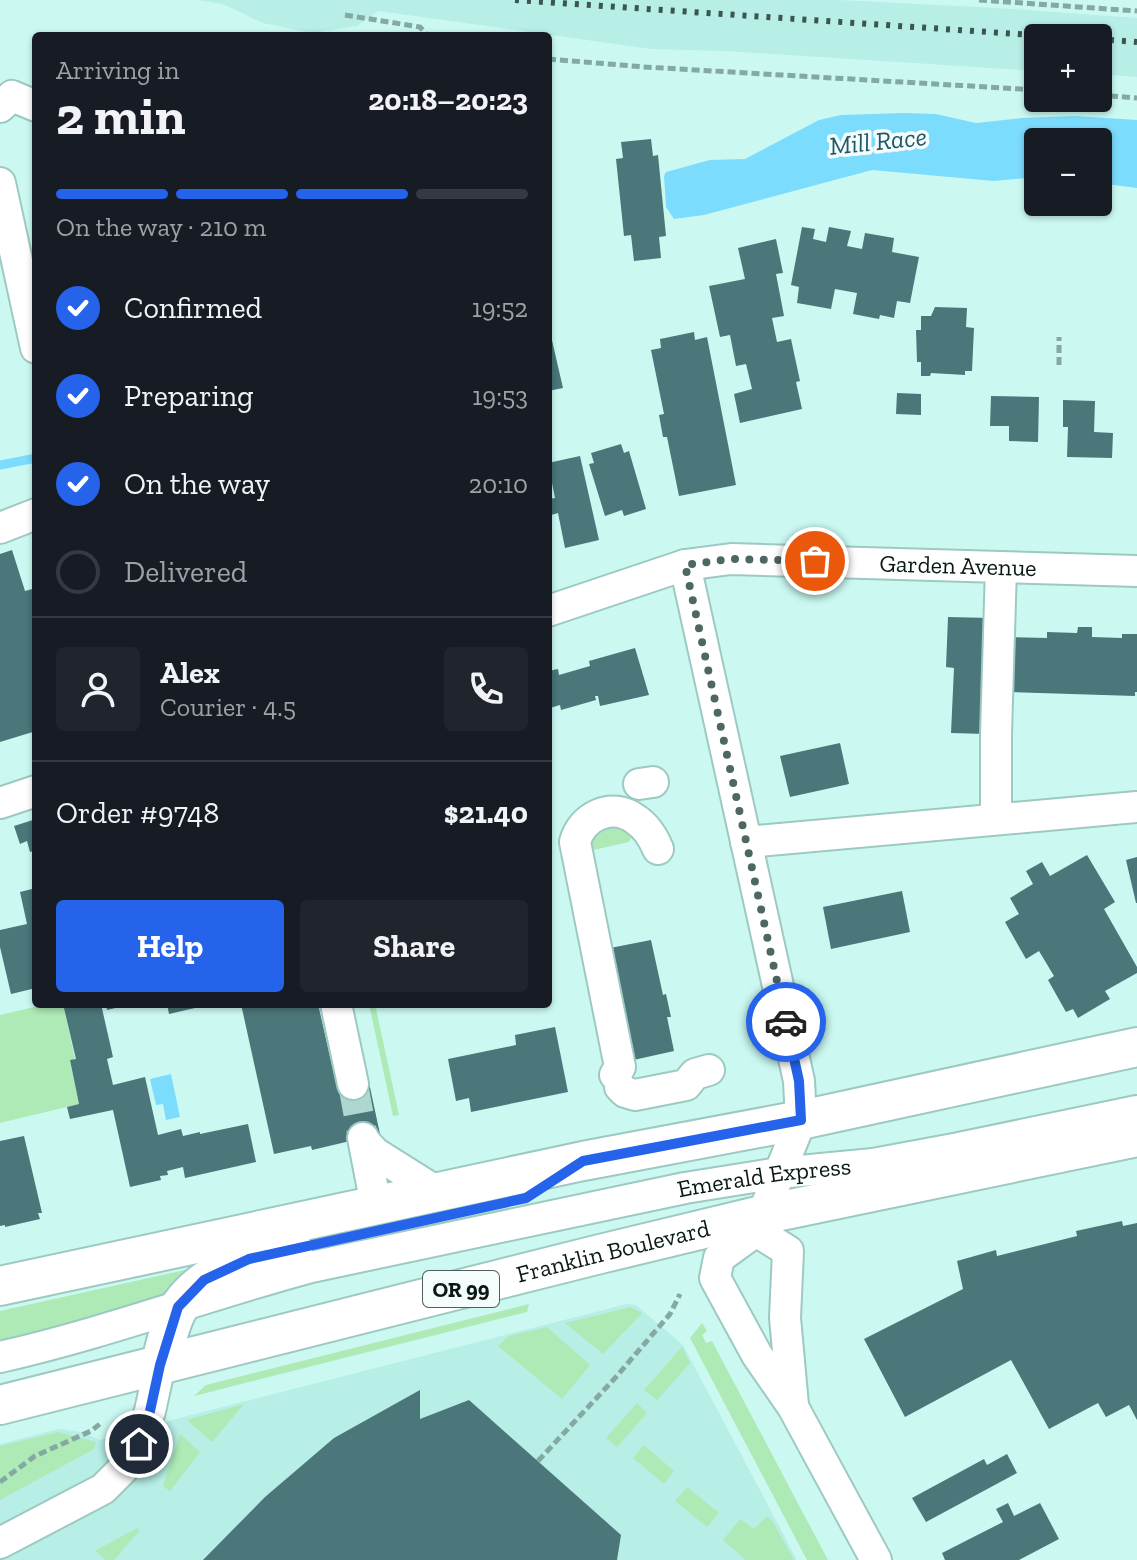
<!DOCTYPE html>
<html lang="en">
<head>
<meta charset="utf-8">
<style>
	body { margin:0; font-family:"Zilla Slab",serif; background:#20242c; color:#f1f3f6; height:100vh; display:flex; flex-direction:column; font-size:30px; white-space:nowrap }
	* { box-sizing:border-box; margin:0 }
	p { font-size:26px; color:#9ea1a6 }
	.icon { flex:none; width:44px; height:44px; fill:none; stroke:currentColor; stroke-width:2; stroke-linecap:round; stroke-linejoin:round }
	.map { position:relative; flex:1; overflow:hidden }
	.side { position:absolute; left:32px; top:32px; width:520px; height:976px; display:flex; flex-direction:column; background:#171b24; border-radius:8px; box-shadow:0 2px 6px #0004 }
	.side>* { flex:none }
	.buttons { position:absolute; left:1024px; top:24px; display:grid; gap:16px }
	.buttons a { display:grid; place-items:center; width:88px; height:88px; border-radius:8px; background:#171b24; box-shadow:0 2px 6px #0004; font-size:40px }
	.pin { position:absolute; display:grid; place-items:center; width:68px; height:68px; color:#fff; margin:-34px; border:4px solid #fff; border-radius:50%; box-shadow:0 2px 8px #0007 }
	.courier { position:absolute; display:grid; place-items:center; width:80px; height:80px; margin:-40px; border:6px solid #2563eb; border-radius:50%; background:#fff; color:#222; box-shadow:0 2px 10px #0007 }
	.head em { font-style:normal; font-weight:700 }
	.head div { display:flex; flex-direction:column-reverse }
	.head { display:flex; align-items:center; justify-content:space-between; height:136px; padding:0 24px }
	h1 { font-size:52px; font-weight:700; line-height:60px }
	.bar { display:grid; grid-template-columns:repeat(4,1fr); gap:12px 8px; align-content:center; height:96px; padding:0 24px }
	.bar i { height:10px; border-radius:6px; background:#363941 }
	.bar .on { background:#2563eb }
	.bar p { grid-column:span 4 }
	.line { display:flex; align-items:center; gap:20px; padding:0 24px; border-top:2px solid #363941 }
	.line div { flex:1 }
	.round { display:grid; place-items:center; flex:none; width:84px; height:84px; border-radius:8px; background:#20242c }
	ol { padding:0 24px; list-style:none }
	li { display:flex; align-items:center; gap:24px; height:88px }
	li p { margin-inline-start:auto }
	li .icon { padding:8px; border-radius:50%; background:#2563eb; color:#fff; stroke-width:4 }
	li:last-child { color:#9ea1a6 }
	li i { width:44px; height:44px; border:4px solid #363941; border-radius:50% }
	.primary-button { display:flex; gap:16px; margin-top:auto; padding:16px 24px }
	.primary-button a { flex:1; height:92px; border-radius:8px; background:#2563eb; color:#fff; font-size:32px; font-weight:700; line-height:92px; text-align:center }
	.primary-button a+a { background:#20242c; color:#f1f3f6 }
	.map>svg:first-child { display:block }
	.built { fill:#b7eee6 }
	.green { fill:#adeab6 }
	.water { fill:#7cdcfd }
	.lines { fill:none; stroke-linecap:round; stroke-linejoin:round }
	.stream { stroke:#7cdcfd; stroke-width:9 }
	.building { fill:#4b767a }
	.minor-tunnel { stroke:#aed7d1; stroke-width:30; stroke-dasharray:30 15; stroke-linecap:butt }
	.minor-casing { stroke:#9dc9c3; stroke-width:34 }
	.major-casing { stroke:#9dc9c3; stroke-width:42 }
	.path { stroke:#84a8a2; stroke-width:5; stroke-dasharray:8 4; stroke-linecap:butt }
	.minor { stroke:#fff; stroke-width:30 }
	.major { stroke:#fff; stroke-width:38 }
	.rail { stroke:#3c5551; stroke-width:6; stroke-dasharray:4 8; stroke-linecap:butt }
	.done { stroke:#4c6764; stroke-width:8; stroke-dasharray:0 14.4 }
	.route { stroke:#2563eb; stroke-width:10 }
	.labels { text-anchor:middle; stroke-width:7; stroke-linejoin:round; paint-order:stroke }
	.shield { fill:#f5fdfc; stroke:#4f5d5c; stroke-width:2 }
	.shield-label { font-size:22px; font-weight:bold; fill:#081917 }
	.street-label { font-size:24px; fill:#081917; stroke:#f5fdfc }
	.water-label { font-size:26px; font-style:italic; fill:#215768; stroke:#f5fdfc }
</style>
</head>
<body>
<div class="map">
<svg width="1137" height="1560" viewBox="0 0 1137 1560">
	<rect width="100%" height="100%" fill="#cbf9f2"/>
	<g class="built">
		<path d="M197,0H838L997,8L1137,18V77L1098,74V38H1038V71L727,51L651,49L378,11L357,26L312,33L263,23L223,4Z"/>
		<path d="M627,1304L636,1305L683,1345L797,1560H0V1444L59,1429L82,1432L100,1440L187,1416Z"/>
	</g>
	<g class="green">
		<path d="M610,822L629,832L632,837L629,842L585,852L587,832Z"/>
		<path d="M47,1004H63L75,1059L70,1061L79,1104L0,1123V1015Z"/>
		<path d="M369,1004H375L399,1115L393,1116Z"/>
		<path d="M194,1268L159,1304L0,1352V1311Z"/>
		<path d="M529,1304L527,1312L194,1396L206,1385Z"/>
		<path d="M631,1307L642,1313L603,1354L565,1323Z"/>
		<path d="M702,1323L707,1331L702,1335L706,1343L712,1341L828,1560H807L690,1338Z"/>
		<path d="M547,1327L590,1365L562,1399L498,1346L509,1336Z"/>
		<path d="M682,1347L690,1363L657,1400L644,1390Z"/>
		<path d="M637,1403L647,1413L617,1447L606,1438Z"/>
		<path d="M244,1404L212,1442L187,1420Z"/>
		<path d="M58,1432L96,1442L94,1449L0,1500V1446Z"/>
		<path d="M180,1434L200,1452L170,1491L163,1486Z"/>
		<path d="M644,1445L674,1471L664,1484L633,1458Z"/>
		<path d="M687,1487L719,1513L707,1527L675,1501Z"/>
		<path d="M767,1516L773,1522L794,1560H746L723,1540L740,1519L754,1529Z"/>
		<path d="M137,1528L140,1530L114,1560H106L95,1551Z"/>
	</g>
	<g class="water">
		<path d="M904,113L936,114L976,123L1022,118L1075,116L1137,120V188L1098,183V142H1038V177L994,181L872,170L704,215L674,219L666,207L664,176L666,172L710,160L745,159L819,120L841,115Z"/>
		<path d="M171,1074L180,1117L166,1120L163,1104L156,1105L150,1079Z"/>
	</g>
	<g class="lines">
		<path class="stream" d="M0,465L36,458"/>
	</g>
	<g class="building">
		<path d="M651,139L653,156L658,155L666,236L659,237L661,258L634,261L631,235L624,236L616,159L623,158L621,142Z"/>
		<path d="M802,227L815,229L813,239L826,242L829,227L851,231L847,246L862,249L865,233L894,238L892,252L919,257L910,303L897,301L894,318L880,315L879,319L853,314L857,293L835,289L831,309L797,303L799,287L791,285Z"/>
		<path d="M776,239L783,273L776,274L784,316L772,318L777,342L791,339L800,381L796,382L802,409L740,423L734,394L752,389L746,364L736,366L730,335L720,337L709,286L745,279L738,248Z"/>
		<path d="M935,307L967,308L966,327L974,328L972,371H965V375L931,373L930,376H921V362H917L916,330H921V316H931Z"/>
		<path d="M548,323L563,388L548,391Z"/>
		<path d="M694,332L695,340L707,337L736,485L679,496L667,437H663L659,415L664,414L651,350L661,348L660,339Z"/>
		<path d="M897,393L921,394V415L896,414Z"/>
		<path d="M991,396L1039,397L1038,442L1009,441V426H990Z"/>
		<path d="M1063,400L1095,401L1094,432L1113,433L1112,458L1067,457L1068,427H1063Z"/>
		<path d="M621,444L624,453L629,451L646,509L624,516L622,510L605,516L589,464L594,463L591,453Z"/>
		<path d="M580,456L599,540L565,548L558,513L548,516V499L555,498L548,463Z"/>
		<path d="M12,550L25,591L36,588V731L0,742V554Z"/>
		<path d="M948,617L991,618L987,734L951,733L954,668L946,667Z"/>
		<path d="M1078,627H1092V637L1122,638V634H1137V692H1135V696L1006,692L1007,637L1047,638V632L1077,633Z"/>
		<path d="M635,648L649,695L600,706L598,696H595L596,700L561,710L560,705L550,708L551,712L548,713V671L558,669L559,675L590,666L589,661Z"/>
		<path d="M840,743L849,784L790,797L780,756Z"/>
		<path d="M36,819V850L30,852L27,841L20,844L14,826Z"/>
		<path d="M1087,855L1115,902L1104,909L1137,967V973L1105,991L1110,999L1078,1018L1073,1009L1066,1012L1048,980L1054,976L1039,951L1026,959L1005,922L1019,914L1010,898L1033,884L1026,871L1042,862L1050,876Z"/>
		<path d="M1137,857V903H1136L1126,860Z"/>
		<path d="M36,888V988L11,994L0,947V930L27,924L20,892Z"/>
		<path d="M902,891L910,932L831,949L823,907Z"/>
		<path d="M651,940L663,995L666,994L671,1017H667L674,1051L629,1061L605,949Z"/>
		<path d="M63,1004H101L113,1057L107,1059L113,1085L145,1077L158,1135L181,1129L183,1136L200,1132V1134L248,1124L256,1162L185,1178L183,1167L167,1171L168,1175L160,1176L161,1180L130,1187L113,1110L70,1119L67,1107L79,1104L70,1060L76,1059Z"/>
		<path d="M106,1004H128V1005L107,1010Z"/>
		<path d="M167,1004H208V1005L169,1014Z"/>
		<path d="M241,1004H318L337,1087L362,1082L361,1080L368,1078L380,1134L312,1150L311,1146L274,1154Z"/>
		<path d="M555,1027L568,1092L471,1112L469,1098L456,1101L448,1059L516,1045L515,1035Z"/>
		<path d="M24,1136L42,1213H38L40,1219L5,1227V1225L0,1226V1141Z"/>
		<path d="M1122,1221L1123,1226L1137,1223V1420L1129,1405L1106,1417L1098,1403L1049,1429L1011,1360L905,1417L864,1339L963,1289L957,1261L996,1250L997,1256L1077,1236L1076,1231Z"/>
		<path d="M420,1390V1419L469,1400L621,1535L617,1560H203L265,1497L334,1438Z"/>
		<path d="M1007,1454L1017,1473L926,1522L912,1498L984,1459L987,1465Z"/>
		<path d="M1008,1503L1014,1516L1040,1503L1059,1539L1019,1560H945L942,1553L1003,1522L996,1509Z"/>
	</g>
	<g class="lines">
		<path class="minor-tunnel" d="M353,1084L363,1138"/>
		<g class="minor-casing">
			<g id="minor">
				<path d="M0,107L12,96L36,106"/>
				<path d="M0,183L36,348"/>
				<path d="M0,528L36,514"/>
				<path d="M685,565L799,1081L801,1120L756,1231L719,1258L715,1278L757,1355L793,1407L876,1560"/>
				<path id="s1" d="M548,611L685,565L731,559L1137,571"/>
				<path d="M639,784L653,782"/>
				<path d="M0,803L36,791"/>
				<path d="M996,819V734L1001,567"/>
				<path d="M746,842L1137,807"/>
				<path d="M336,1004L353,1084"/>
				<path d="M615,1075L620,1067L575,842C582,816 612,802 635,819C646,826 653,837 658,849"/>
				<path d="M620,1087L625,1092L635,1095L686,1085L695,1074L709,1070"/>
				<path d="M363,1138L376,1205"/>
				<path d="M364,1141L375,1153L437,1192"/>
				<path d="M756,1231L788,1251L785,1318L793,1405"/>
				<path id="s2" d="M0,1357C106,1333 207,1295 311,1267L685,1188L779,1173L873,1164L954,1149L1137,1111"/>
				<path d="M0,1543L103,1489L123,1469L139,1444L150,1411L160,1365"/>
			</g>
		</g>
		<g class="major-casing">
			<g id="major">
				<path d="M0,1286L583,1161L801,1120L1137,1047"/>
				<path d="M160,1365C165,1348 170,1320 180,1306C206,1269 251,1258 293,1249"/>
				<path id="s3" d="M0,1405L596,1255L762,1215L1137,1137"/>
			</g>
		</g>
		<g class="path">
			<path d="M979,0L1137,11"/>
			<path d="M345,15L420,27L428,36"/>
			<path d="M548,59L645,67L1038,90"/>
			<path d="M1098,95L1137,98"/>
			<path d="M1059,365V337"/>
			<path d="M538,1461L616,1377L670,1314L680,1294"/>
			<path d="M0,1482L35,1456L91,1431L101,1423"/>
		</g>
		<use href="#minor" class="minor"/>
		<use href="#major" class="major"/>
		<g class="rail">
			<path d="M515,0L1077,38"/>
			<path d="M1098,39L1137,42"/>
		</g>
	</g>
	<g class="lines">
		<path class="done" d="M786,1022L685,565L731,559L815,561"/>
		<path class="route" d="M139,1444L150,1411L160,1365L178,1307L204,1280L249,1259L526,1198L583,1161L801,1120L799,1081L786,1022"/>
	</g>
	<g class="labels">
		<rect class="shield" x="423" y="1271" width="76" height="36" rx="6"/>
		<g class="shield-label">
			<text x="461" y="1297">OR 99</text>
		</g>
		<g class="street-label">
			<text dy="8" stroke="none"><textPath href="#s1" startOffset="418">Garden Avenue</textPath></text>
			<text dy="8" stroke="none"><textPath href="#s2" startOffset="786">Emerald Express</textPath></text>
			<text dy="8" stroke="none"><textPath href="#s3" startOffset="632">Franklin Boulevard</textPath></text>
		</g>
		<g class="water-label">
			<text transform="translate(878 141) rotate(-6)" y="9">Mill Race</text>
		</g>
	</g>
</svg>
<div class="buttons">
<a>+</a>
<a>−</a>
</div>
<div class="pin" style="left:815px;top:561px;background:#ea580c"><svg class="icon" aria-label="bag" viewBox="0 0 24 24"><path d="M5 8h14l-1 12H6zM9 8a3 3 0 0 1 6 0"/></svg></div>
<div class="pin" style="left:139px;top:1444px;background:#1f2937"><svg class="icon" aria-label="home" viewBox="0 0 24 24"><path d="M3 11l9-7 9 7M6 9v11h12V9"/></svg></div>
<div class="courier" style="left:786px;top:1022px"><svg class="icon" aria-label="car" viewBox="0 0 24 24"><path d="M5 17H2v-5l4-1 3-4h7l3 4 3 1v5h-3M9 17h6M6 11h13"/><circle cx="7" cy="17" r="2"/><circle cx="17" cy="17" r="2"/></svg></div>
<section class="side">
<div class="head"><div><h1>2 min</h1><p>Arriving in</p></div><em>20:18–20:23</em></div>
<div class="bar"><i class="on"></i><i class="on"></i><i class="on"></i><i></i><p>On the way · 210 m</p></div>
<ol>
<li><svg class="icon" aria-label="check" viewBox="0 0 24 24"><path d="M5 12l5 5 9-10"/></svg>Confirmed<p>19:52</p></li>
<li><svg class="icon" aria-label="check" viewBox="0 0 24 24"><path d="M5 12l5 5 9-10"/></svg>Preparing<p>19:53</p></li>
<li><svg class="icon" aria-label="check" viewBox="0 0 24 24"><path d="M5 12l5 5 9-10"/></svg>On the way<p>20:10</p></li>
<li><i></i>Delivered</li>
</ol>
<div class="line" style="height:144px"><a class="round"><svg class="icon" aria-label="person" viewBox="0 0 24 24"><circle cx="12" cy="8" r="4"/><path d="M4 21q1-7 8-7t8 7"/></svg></a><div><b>Alex</b><p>Courier · 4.5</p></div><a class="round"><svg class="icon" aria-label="phone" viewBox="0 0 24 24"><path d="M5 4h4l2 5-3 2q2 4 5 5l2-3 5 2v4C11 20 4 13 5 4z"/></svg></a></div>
<div class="line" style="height:104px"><div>Order #9748</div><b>$21.40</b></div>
<div class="primary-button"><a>Help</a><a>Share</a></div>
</section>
</div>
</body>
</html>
